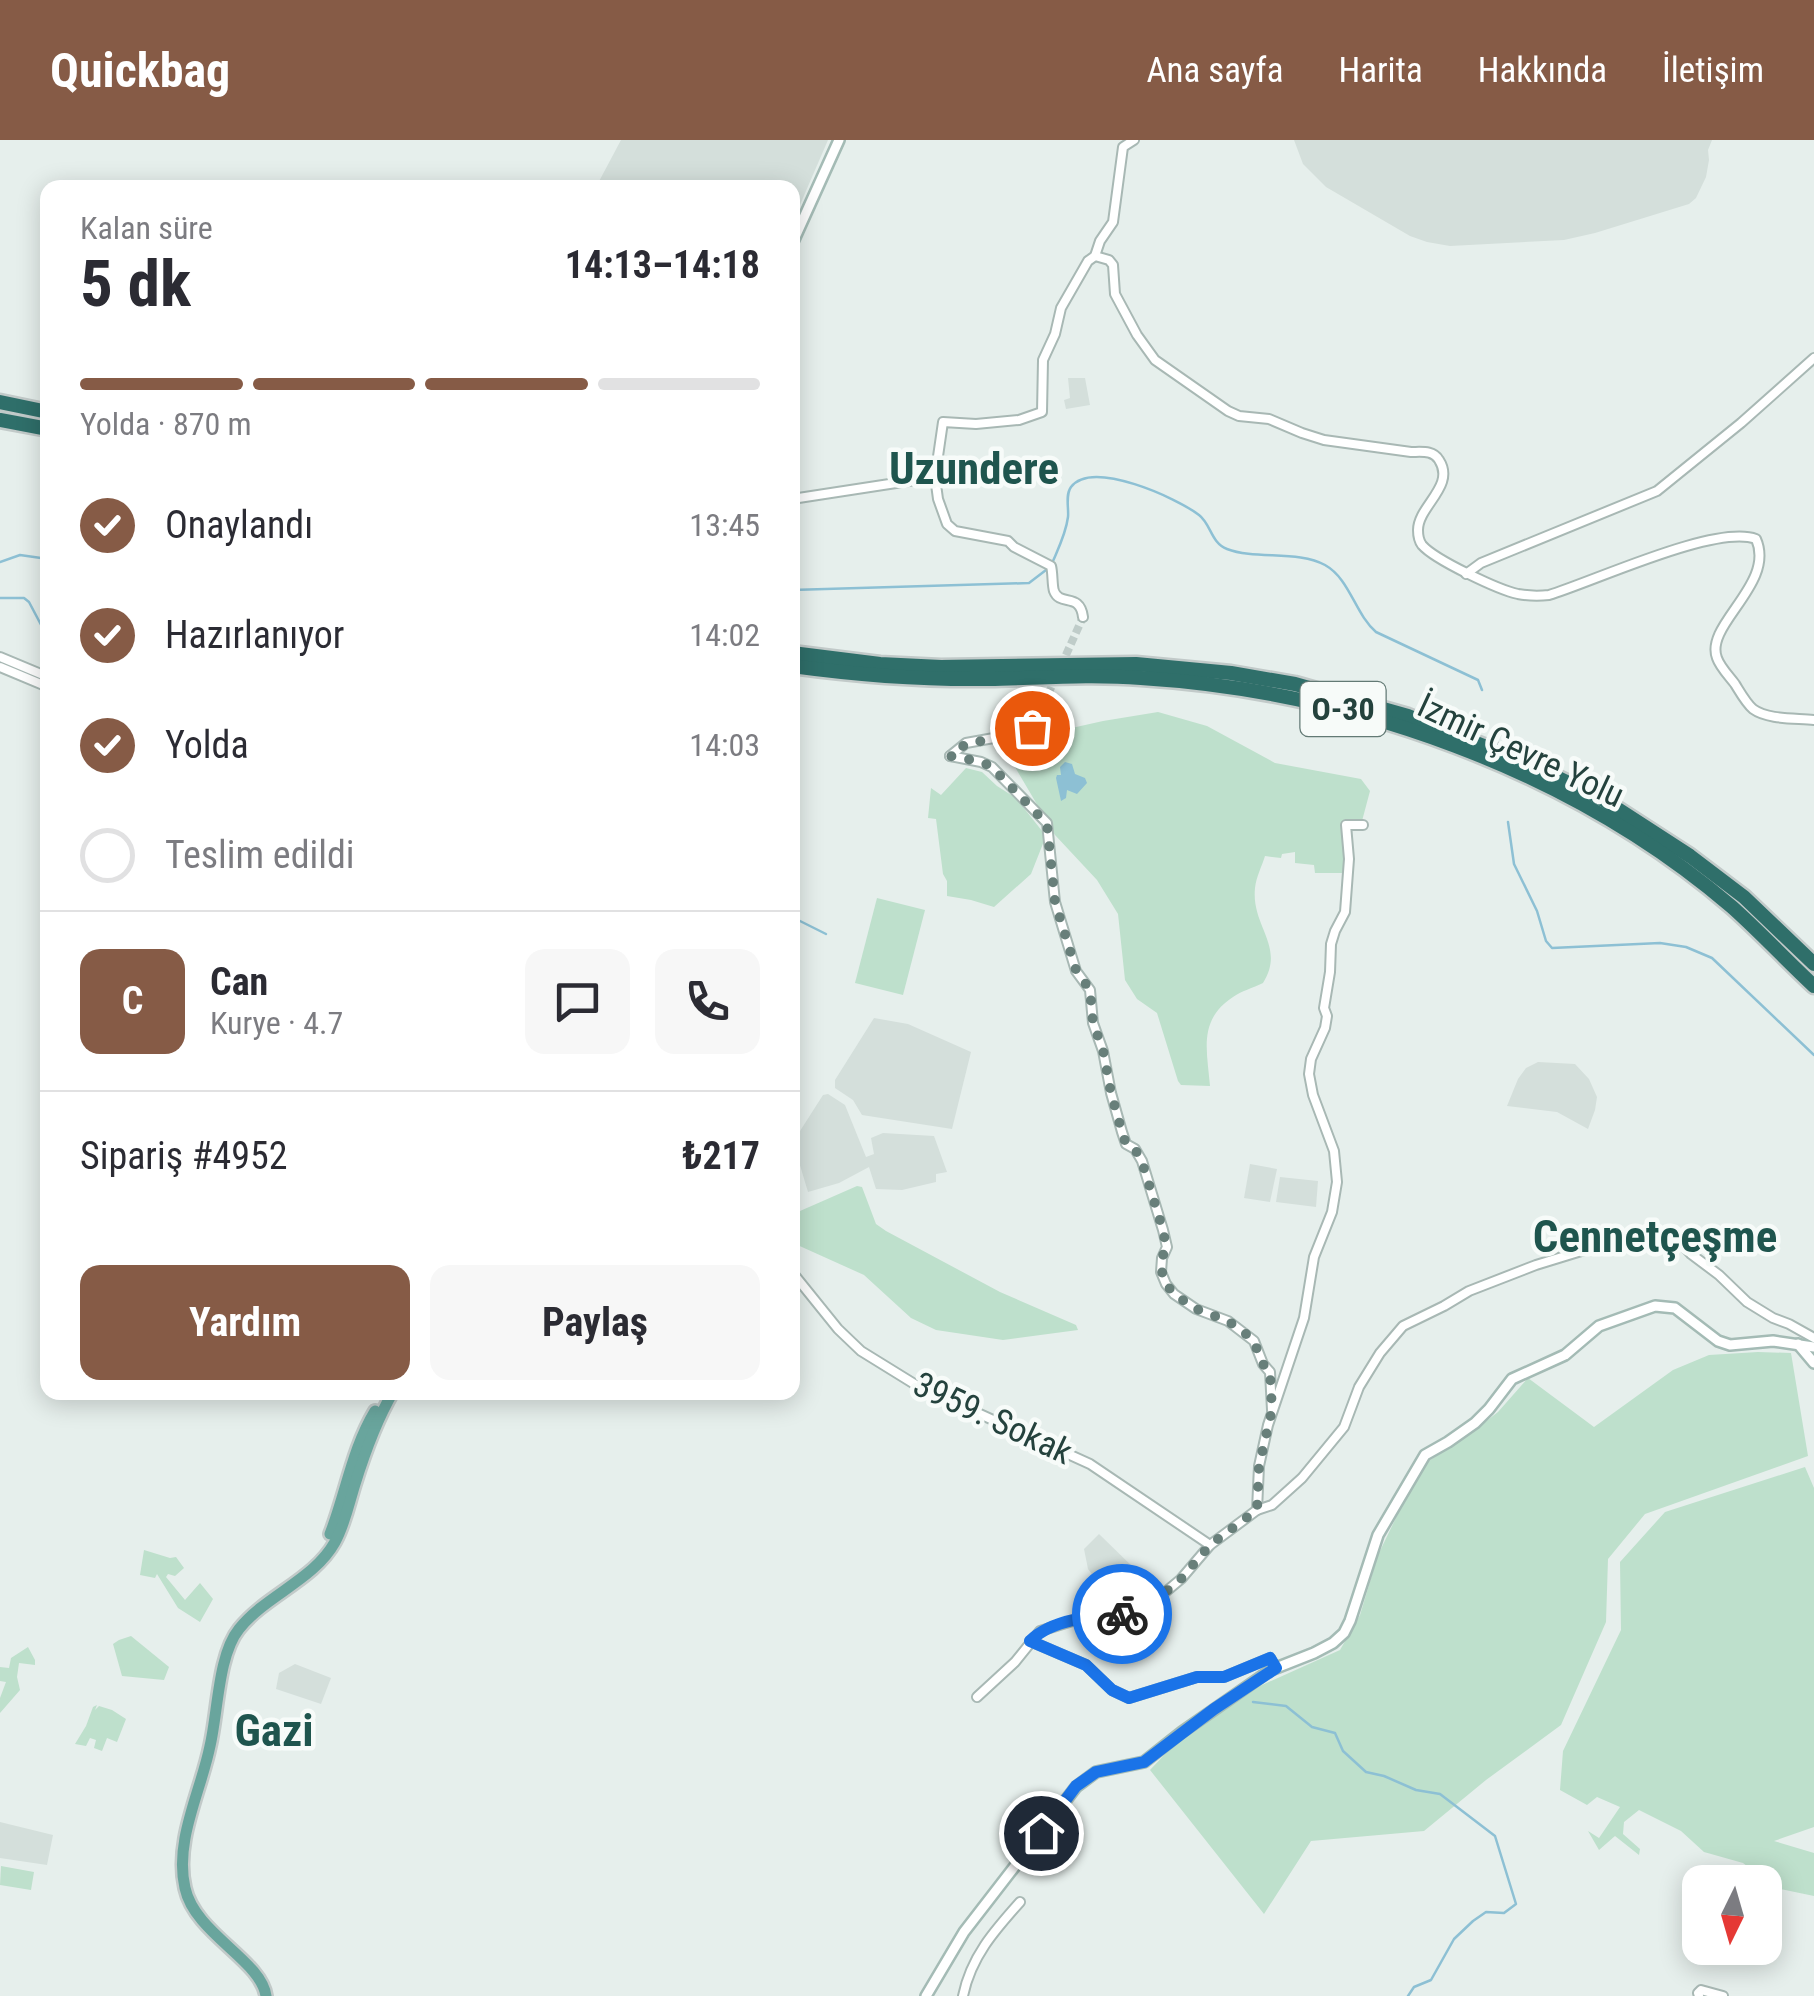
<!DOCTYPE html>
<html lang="tr">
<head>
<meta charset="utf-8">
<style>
	body { margin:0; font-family:"Roboto Condensed",sans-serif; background:#f7f7f7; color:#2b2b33; height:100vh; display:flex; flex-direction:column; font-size:38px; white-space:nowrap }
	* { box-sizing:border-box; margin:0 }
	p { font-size:32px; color:#7c7c81 }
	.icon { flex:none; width:55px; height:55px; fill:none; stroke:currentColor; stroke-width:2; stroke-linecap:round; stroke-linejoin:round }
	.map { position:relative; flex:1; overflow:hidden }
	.drawer { position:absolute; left:40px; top:40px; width:760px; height:1220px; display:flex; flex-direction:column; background:#fff; border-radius:20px; box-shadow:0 5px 25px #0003 }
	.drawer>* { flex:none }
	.needle { width:65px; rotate:185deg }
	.fabs { position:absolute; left:1682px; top:1725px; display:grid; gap:20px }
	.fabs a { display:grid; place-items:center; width:100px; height:100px; border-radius:20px; background:#fff; box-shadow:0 5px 25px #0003; font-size:50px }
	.pin { position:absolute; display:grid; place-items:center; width:85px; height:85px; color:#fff; margin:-42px; border:5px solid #fff; border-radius:50%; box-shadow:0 2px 10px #0007 }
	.courier { position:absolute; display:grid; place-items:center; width:100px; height:100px; margin:-50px; border:8px solid #1a73e8; border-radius:50%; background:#fff; color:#222; box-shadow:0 2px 12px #0007 }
	.head em { font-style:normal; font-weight:700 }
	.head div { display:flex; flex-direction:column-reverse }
	.head { display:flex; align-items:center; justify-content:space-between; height:170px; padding:0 40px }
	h1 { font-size:65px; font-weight:700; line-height:75px }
	.bar { display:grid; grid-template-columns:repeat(4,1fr); gap:15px 10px; align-content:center; height:120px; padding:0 40px }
	.bar i { height:12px; border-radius:8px; background:#e1e1e2 }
	.bar .selected { background:#865b46 }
	.bar p { grid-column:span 4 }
	.line { display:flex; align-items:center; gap:25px; padding:0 40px; border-top:2px solid #e1e1e2 }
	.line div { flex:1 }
	.round { display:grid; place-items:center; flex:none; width:105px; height:105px; border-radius:20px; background:#f7f7f7 }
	ol { padding:0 40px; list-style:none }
	li { display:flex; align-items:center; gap:30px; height:110px }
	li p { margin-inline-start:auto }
	li .icon { padding:10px; border-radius:50%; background:#865b46; color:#fff; stroke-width:4 }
	li:last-child { color:#7c7c81 }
	li i { width:55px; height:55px; border:5px solid #e1e1e2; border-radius:50% }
	.button { display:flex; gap:20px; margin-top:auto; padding:20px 40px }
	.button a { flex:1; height:115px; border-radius:20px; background:#865b46; color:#fff; font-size:40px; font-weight:700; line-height:115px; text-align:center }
	.button a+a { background:#f7f7f7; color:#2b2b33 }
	header { display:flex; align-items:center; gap:60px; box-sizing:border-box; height:140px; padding:0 50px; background:#865b46; color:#fff }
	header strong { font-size:48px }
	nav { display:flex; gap:55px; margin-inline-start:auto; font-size:35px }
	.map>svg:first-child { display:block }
	.built { fill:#d4dfdb }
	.green { fill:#bee0cc }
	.water { fill:#8dc0d4 }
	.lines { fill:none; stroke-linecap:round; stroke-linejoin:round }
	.stream { stroke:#8dc0d4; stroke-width:2.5 }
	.tertiary-tunnel { stroke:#bfccc9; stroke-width:8; stroke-dasharray:8 4; stroke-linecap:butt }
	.tertiary-casing { stroke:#a8b8b4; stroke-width:12 }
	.secondary-casing { stroke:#a4bbb5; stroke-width:14 }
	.primary-casing { stroke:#c2cac9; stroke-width:16 }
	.motorway-casing { stroke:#c2cac9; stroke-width:19 }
	.tertiary { stroke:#fff; stroke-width:8 }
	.secondary { stroke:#fff; stroke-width:9 }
	.primary { stroke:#69a59d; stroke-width:11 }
	.motorway { stroke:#2f6f6a; stroke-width:14 }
	.done { stroke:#687f7a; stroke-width:10; stroke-dasharray:0 18 }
	.route { stroke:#1a73e8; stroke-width:12 }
	.labels { text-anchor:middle; stroke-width:9; stroke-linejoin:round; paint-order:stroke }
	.shield { fill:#f7fbf9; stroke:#637a75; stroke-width:2.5 }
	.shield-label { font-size:32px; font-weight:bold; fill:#24423d }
	.street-label { font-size:35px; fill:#24423d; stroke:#f7fbf9 }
	.district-label { font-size:45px; font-weight:bold; fill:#1f554e; stroke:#f7fbf9 }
</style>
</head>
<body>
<header>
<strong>Quickbag</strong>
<nav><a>Ana sayfa</a><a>Harita</a><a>Hakkında</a><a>İletişim</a></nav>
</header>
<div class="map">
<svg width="1814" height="1856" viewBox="0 0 1814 1856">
	<rect width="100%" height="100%" fill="#e6efec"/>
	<g class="built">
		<path d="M621,0H828L793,81L792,48L596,47Z"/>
		<path d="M1294,0H1712L1708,10L1709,20L1706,37L1696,58L1689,64L1595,93L1564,100L1450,106L1427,102L1410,96L1326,47L1303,24Z"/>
		<path d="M1068,238H1085L1090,265L1066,269L1064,260L1070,258Z"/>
		<path d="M874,878L908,884L971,912L952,989L862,975L853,960L835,948V940Z"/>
		<path d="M1538,922L1575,924L1589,939L1597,957L1595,970L1588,989L1557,972L1507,966L1518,939L1526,928Z"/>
		<path d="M828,954L845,965L866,1017L874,1014L871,998L883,993L934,996L947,1032L936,1034V1042L902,1050L876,1049L869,1027L839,1043L808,1052L793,1002L823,955Z"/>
		<path d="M1250,1024L1277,1029L1270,1062L1244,1058Z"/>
		<path d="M1280,1037L1318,1041L1316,1067L1276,1062Z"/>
		<path d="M1099,1394L1139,1433L1138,1438L1129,1443L1101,1446L1088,1429L1084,1409Z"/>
		<path d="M295,1524L331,1538L321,1564L276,1549L279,1533Z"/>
		<path d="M0,1682L53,1695L47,1725L0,1718Z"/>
	</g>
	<g class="green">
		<path d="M1158,572L1207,586L1275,623L1361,639L1370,651L1362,681L1346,680L1343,686L1346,733H1315L1314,725L1295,723V712L1282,714L1281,718L1265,716C1262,726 1256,737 1255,748C1251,787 1286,806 1263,843C1253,848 1241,851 1233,857C1198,880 1207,910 1210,946L1181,945L1178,941L1157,873L1137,859L1125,840L1118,774L1097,740L1055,695L1015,627L1016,607L1024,599L1035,594H1045L1103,581Z"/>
		<path d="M966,628L982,632L997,646L1016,658L1046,696L1031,734L994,767L971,760L947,756V741L943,734L936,679L928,678L931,648L941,655Z"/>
		<path d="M877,758L925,770L903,855L855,843Z"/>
		<path d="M857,1046L862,1047L876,1084L886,1091L1000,1152L1076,1185L1078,1190L1003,1200L936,1190L911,1178L864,1135L793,1103V1086L798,1085L800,1071Z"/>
		<path d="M1758,1212L1791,1213L1808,1316L1645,1374L1608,1419L1606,1482L1561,1585L1486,1640L1424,1691L1311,1701L1264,1774L1150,1630L1185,1593L1242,1554L1340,1510L1360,1475L1378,1415L1421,1326L1467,1296L1498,1272L1528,1238L1594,1287L1673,1230L1709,1215Z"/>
		<path d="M1805,1327L1814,1348V1687L1774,1701L1814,1713V1756L1776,1748L1743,1723L1704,1712L1681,1691L1639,1670L1624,1682L1623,1694L1640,1709L1639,1715L1615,1696L1599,1710L1588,1691L1599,1698L1620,1667L1597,1657L1587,1665L1560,1650L1563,1611L1621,1490L1620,1422L1665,1372Z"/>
		<path d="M144,1410L170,1418L176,1417L184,1428L175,1436L168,1434L166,1437L185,1460L200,1443L213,1459L200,1482L178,1468L157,1434L155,1438L140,1435Z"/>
		<path d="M131,1496L169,1527L164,1540L122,1536L113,1504L119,1500Z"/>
		<path d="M28,1507L35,1520V1525L19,1523L17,1537L20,1550L0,1573V1558L6,1542L0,1541V1527L9,1528L11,1518Z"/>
		<path d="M97,1565L95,1570L99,1566L112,1570L126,1579L117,1602L107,1598L102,1611L94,1608L96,1600L90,1598L86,1606L75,1604L86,1586L93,1567Z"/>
		<path d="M1,1726L34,1732L31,1750L0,1745Z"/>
	</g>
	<path class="water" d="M1065,622L1072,624L1075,634L1085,638L1087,643L1077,654L1067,650L1066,658L1061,661L1056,638L1057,635H1061L1060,627Z"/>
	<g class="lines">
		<g class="stream">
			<path d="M1053,421C1059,407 1066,393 1068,377C1069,369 1065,355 1071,347C1092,319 1177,358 1199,375C1211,384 1211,403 1227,409C1255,420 1299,410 1325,425C1350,439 1355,474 1376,492L1478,540L1482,550"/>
			<path d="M0,422L20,415L48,419"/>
			<path d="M792,450L1029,443L1046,430"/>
			<path d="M0,458H24L29,462L48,498"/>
			<path d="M1508,682L1514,724L1537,771L1546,801L1552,808L1660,803L1686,807L1712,818L1814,915"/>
			<path d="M792,777L826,794"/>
			<path d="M1253,1562L1286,1566L1312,1587L1335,1593L1343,1611L1366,1632L1384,1636L1416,1650L1440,1654L1495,1696L1516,1764L1504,1773L1486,1772L1473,1781L1454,1799L1431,1840L1414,1847L1408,1856"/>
		</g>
		<g class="tertiary-tunnel">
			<path d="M1061,526L1083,477"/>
			<path d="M1038,576L1055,539"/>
		</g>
		<g class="tertiary-casing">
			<g id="tertiary">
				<path d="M1095,116L1109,120L1113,125L1115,154L1137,195L1155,220L1228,271L1239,276L1269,279L1302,293L1324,300L1411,312C1422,312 1433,310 1439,320C1456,346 1418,366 1418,390C1418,395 1419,401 1422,405C1435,420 1499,450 1518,454C1529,456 1539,456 1549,455C1595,441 1716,384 1756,399C1776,444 1704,485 1717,518C1720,527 1729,536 1735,544C1740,552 1746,563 1753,569C1768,580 1796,578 1814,580"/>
				<path d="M792,359L935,337"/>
				<path d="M1466,434L1481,423L1657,351L1741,283L1814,218"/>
				<path d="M1083,477C1080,452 1060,467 1054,451C1052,445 1053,433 1051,426L1014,407L1008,401L955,391L947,384L938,359L935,337L943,282L976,284L1019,280L1042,272L1043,220L1055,194L1061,168L1088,121L1095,116L1100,101L1113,82L1123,7L1134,0"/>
				<path d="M0,517L48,537"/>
				<path d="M0,527L48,547"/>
				<path d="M950,616L981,622L992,627L1047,683L1055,762L1076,831L1090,850L1093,883L1103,911L1111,953L1122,992L1126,1004L1135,1009L1142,1021L1163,1090L1167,1107L1162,1118L1161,1132L1166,1144L1174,1154L1196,1169L1228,1181L1254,1201L1263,1224L1270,1232L1272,1270"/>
				<path d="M950,616L966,603L1027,592L1032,588L1038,576"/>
				<path d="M792,1132L838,1189L861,1211L916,1245L1090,1324L1210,1405"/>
				<path d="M1257,1370L1259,1326L1268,1285L1304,1178L1314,1117L1332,1072L1337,1042L1334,1011L1313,955L1309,934L1311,919L1325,888L1327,876L1324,868L1330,832L1331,804L1335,791L1345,772L1349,719L1346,685H1363"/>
				<path d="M1030,1501L1086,1525L1112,1550L1129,1558L1197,1537H1224L1270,1518L1275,1528"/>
				<path d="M977,1557L1015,1522L1040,1491L1092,1475H1120L1144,1470L1181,1439L1210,1405L1257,1370L1272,1365L1302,1338L1344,1287L1359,1247L1380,1213L1403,1186L1444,1166L1469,1151L1536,1125L1588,1109L1641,1100H1672L1682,1104L1691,1114L1719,1135L1747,1162L1773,1178L1789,1184L1814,1198"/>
				<path d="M963,1856C971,1817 994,1791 1020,1762"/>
				<path d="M1699,1856L1698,1853L1701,1850L1723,1856"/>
			</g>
		</g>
		<g class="secondary-casing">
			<g id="secondary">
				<path d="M792,104L839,0"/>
				<path d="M1798,1204L1814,1223"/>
				<path d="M926,1856L964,1792L1076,1647L1096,1632L1144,1622L1182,1592L1271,1530L1314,1513L1333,1503L1344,1493L1350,1481L1378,1395L1425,1315L1448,1302L1475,1283L1489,1269L1512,1239L1565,1215L1599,1186L1655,1166L1675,1168L1718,1201L1730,1205L1773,1201L1814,1207"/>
			</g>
		</g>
		<g class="primary-casing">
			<g id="primary">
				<path d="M330,1394C346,1353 352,1309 375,1271"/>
				<path d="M266,1856C261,1820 195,1794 185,1748C174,1701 201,1651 210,1606C218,1572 218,1515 239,1489C266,1455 314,1440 335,1402C345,1384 349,1363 355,1344C365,1312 376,1281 393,1252"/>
			</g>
		</g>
		<g class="motorway-casing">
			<g id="motorway">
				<path d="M0,262L48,272"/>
				<path d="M0,280L48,289"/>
				<path d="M792,513L880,524L941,527L1136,524L1231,533L1295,544L1408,576L1529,624L1602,659L1690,716L1744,757L1814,824"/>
				<path d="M792,526C858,535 923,540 989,539C1040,538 1090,534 1141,538C1351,551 1571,629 1732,767C1760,792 1786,820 1814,846"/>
			</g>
		</g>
		<use href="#tertiary" class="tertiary"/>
		<use href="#secondary" class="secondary"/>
		<use href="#primary" class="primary"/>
		<use href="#motorway" class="motorway"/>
	</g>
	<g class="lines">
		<path class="done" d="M1032,588L1027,592L966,604L950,616L982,622L992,627L1047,684L1055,762L1076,830L1090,850L1093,883L1103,910L1111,953L1122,992L1126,1004L1135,1009L1142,1022L1163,1090L1166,1107L1162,1118V1132L1166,1144L1174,1154L1196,1169L1228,1181L1244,1192L1254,1202L1263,1224L1270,1232L1272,1270L1259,1326L1257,1370L1210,1405L1181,1439L1144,1470L1122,1474"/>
		<path class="route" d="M1041,1693L1076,1646L1096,1632L1144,1622L1214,1569L1276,1528L1270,1518L1224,1537H1197L1129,1558L1112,1550L1086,1525L1030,1501C1052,1479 1092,1476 1122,1474"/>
	</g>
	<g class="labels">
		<rect class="shield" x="1300.5" y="542" width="85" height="54" rx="8"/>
		<g class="shield-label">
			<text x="1343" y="580">O-30</text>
		</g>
		<g class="street-label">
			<text transform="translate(1521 610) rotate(25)" y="12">İzmir Çevre Yolu</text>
			<text transform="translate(993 1278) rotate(25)" y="12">3959. Sokak</text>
		</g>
		<g class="district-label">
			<text x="974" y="344">Uzundere</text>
			<text x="1655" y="1112">Cennetçeşme</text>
			<text x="274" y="1606">Gazi</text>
		</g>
	</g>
</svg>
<div class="fabs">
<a><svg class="needle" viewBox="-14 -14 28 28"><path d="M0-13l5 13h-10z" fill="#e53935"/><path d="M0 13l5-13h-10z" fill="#7c7c81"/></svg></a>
</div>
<div class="pin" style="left:1032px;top:588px;background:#ea580c"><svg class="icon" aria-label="bag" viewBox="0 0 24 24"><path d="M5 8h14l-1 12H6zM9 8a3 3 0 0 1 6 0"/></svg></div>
<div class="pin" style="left:1041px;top:1693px;background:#1f2937"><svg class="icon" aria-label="home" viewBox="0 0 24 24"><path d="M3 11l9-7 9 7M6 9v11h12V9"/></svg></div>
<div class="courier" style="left:1122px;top:1474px"><svg class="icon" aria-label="bike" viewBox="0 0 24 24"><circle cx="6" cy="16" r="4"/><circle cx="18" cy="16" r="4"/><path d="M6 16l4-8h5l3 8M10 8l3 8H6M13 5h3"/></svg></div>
<section class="drawer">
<div class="head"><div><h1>5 dk</h1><p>Kalan süre</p></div><em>14:13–14:18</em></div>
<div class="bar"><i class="selected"></i><i class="selected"></i><i class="selected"></i><i></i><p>Yolda · 870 m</p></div>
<ol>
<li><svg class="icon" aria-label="check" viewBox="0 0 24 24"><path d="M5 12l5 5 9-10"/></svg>Onaylandı<p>13:45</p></li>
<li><svg class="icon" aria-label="check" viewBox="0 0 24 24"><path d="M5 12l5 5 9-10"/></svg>Hazırlanıyor<p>14:02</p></li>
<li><svg class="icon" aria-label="check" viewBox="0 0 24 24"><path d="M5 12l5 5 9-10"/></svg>Yolda<p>14:03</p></li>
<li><i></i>Teslim edildi</li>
</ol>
<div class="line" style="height:180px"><b class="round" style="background:#865b46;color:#fff">C</b><div><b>Can</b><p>Kurye · 4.7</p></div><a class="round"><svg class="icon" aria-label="chat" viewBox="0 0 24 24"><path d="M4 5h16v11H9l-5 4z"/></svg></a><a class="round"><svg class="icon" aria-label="phone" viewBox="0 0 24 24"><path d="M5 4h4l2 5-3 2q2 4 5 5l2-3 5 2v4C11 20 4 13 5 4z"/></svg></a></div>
<div class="line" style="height:130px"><div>Sipariş #4952</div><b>₺217</b></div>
<div class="button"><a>Yardım</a><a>Paylaş</a></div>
</section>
</div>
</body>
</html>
